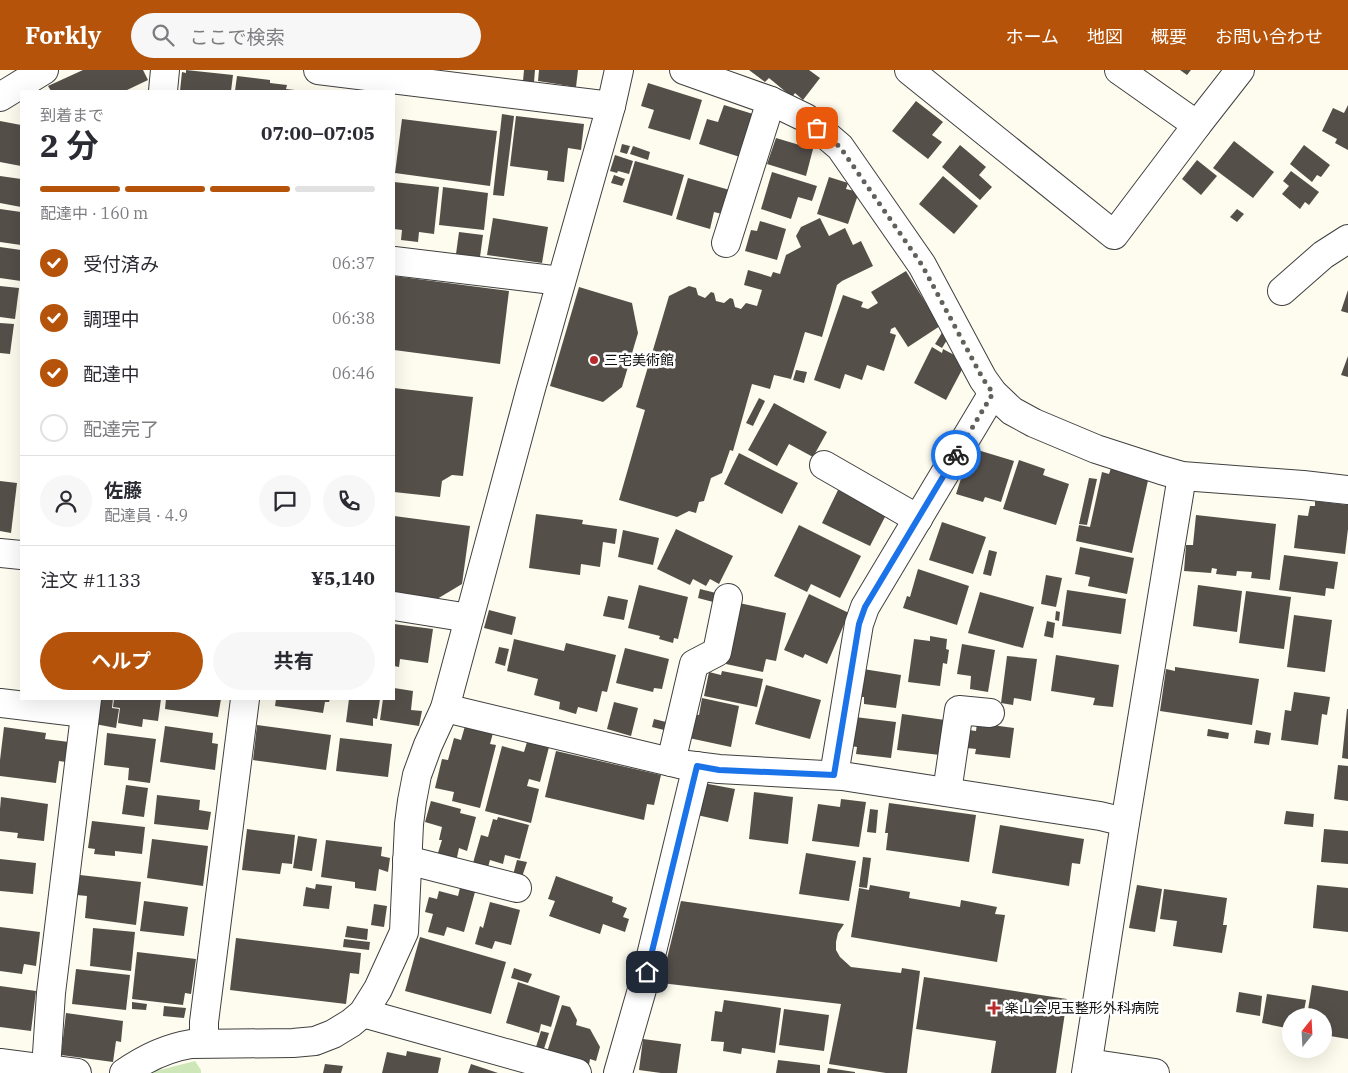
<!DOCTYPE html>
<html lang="ja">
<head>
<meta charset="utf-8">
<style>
	body { margin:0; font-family:"IBM Plex Serif","Noto Sans JP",serif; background:#f7f7f7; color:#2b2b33; height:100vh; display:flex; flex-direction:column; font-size:19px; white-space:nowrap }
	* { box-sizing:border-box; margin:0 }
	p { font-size:16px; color:#7c7c81 }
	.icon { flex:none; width:28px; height:28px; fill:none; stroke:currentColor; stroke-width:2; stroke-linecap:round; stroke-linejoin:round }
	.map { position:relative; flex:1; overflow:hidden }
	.sheet { position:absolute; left:20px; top:20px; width:375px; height:610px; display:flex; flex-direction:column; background:#fff; border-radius:0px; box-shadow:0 5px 20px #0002 }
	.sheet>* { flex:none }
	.needle { width:32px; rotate:18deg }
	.controls { position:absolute; left:1282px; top:938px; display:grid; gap:10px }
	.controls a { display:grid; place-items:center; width:50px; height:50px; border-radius:50%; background:#fff; box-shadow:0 5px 20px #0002; font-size:25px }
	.pin { position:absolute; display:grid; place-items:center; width:42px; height:42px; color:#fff; margin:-21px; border-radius:10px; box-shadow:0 2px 8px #0006 }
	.courier { position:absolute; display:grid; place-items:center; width:50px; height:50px; margin:-25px; border:4px solid #1a73e8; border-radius:50%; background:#fff; color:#222; box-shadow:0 1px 6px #0007 }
	.overview em { font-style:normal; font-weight:700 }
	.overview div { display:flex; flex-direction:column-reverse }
	.overview { display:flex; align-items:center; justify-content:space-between; height:85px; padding:0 20px }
	h1 { font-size:32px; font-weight:700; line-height:38px }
	.bar { display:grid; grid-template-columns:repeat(4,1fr); gap:8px 5px; align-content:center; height:60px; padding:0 20px }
	.bar i { height:6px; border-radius:4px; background:#e1e1e2 }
	.bar .on { background:#b45309 }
	.bar p { grid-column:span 4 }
	.line { display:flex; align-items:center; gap:12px; padding:0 20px; border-top:1px solid #e1e1e2 }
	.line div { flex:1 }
	.round { display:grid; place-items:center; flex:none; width:52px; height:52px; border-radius:26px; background:#f7f7f7 }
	ol { padding:0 20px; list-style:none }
	li { display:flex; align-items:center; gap:15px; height:55px }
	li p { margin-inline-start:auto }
	li .icon { padding:5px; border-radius:50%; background:#b45309; color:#fff; stroke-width:4 }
	li:last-child { color:#7c7c81 }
	li i { width:28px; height:28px; border:2px solid #e1e1e2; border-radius:50% }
	.action { display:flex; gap:10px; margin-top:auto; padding:10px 20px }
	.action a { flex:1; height:58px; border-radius:30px; background:#b45309; color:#fff; font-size:20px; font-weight:700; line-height:58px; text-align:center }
	.action a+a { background:#f7f7f7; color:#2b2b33 }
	header { display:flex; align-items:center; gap:30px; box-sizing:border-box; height:70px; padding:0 25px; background:#b45309; color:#fff }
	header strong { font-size:24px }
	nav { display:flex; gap:28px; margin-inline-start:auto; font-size:18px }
	.search { width:350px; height:45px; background:#f7f7f7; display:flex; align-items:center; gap:12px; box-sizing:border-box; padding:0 18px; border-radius:28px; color:#7c7c81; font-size:19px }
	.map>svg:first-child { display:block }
	.green { fill:#cee7b9 }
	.building { fill:#554f4a }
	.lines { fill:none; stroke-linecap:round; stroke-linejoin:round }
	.minor-casing { stroke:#404040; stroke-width:30 }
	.minor { stroke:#fff; stroke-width:28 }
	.done { stroke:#61615c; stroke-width:5; stroke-dasharray:0 9 }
	.route { stroke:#1a73e8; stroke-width:6 }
	.poi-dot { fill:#b72c2b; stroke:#fff; stroke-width:2 }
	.labels { text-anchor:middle; stroke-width:5; stroke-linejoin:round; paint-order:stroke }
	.poi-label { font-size:14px; fill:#0d0d0d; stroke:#fff; text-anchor:start }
</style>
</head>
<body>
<header>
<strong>Forkly</strong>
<div class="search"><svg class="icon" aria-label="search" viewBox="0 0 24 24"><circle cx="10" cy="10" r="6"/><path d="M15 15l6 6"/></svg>ここで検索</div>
<nav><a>ホーム</a><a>地図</a><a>概要</a><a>お問い合わせ</a></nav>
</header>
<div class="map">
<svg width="1348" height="1003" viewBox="0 0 1348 1003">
	<rect width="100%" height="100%" fill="#fefcee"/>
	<path class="green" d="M195,991L201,1000V1003H153L156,1001Z"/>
	<g class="building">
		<path d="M83,0H143L148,10L125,21H51L48,16Z"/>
		<path d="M186,0L233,5L231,21H180L182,2L186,3Z"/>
		<path d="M524,0H535L534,12L523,11Z"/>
		<path d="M539,0H578L576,17L538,11Z"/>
		<path d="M749,0H809L820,8L803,30L795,23L792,27L769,8L765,12Z"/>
		<path d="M1180,0H1191L1187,5Z"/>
		<path d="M237,6L270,10V13L287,15L286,19L295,20V21H235Z"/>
		<path d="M648,13L702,30L690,70L648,58L654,40L641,36Z"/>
		<path d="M916,31L943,52L932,65L942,72L928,89L892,61Z"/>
		<path d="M724,35L753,44L740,87L699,74L707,49L718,52Z"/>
		<path d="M1348,35V80L1335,73L1337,69L1322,61L1333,38L1344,43Z"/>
		<path d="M502,44L514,46L504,126L493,125Z"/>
		<path d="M516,46L584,54L581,80L568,78L564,112L547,110L548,101L510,96Z"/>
		<path d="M402,49L497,61L490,116L395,103Z"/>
		<path d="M0,51L21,55V96L0,92Z"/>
		<path d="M776,68L813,79L806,106L767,94Z"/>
		<path d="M1234,71L1274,102L1253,128L1213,98Z"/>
		<path d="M622,74L630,76L627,84L620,82Z"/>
		<path d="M960,75L986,97L979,105L992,117L980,130L942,97Z"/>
		<path d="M1304,75L1330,95L1321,107L1317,105L1312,112L1290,94Z"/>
		<path d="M633,76L650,82L648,90L630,84Z"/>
		<path d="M615,85L633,91L629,104L618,101L617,103L610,101Z"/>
		<path d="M1197,90L1217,106L1201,125L1182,109Z"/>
		<path d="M635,91L684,105L672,146L623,132Z"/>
		<path d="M1291,101L1319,122L1309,135L1305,132L1300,139L1282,124L1289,116L1283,111Z"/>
		<path d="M772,102L817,116L812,131L798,127L791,149L761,139Z"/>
		<path d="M614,105L625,109L622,116L611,113Z"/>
		<path d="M0,106L21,109V137L0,133Z"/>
		<path d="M943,106L978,136L954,164L919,134Z"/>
		<path d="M829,107L848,113L846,119L859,122L848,154L817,144Z"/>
		<path d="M688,108L733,121L726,145L714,142L710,159L676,149Z"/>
		<path d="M394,112L439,117L434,164L419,162L418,172L401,170L402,160L394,159Z"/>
		<path d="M443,117L488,123L484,160L439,155Z"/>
		<path d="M0,139L21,142V175L0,172Z"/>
		<path d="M1237,139L1244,144L1237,152L1230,147Z"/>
		<path d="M493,148L548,157L542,193L487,185Z"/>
		<path d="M820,148L829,166L845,158L853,175L861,171L873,196L842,211L837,215L822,267L805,262L791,309L774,305L770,319L752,314L733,381L730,380L722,403L711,408L704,431L699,432L696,443L689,441L677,447L619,430L645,340L636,337L669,226L689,216L696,218L698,225L705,228L711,222L714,223L716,231L724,233L730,228L733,229L735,237L741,239L746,233L757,236L762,220L744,215L748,200L771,207L773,202L780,204L786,185L801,177L796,166L801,157Z"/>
		<path d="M760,151L786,159L777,190L745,181L751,160L757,161Z"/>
		<path d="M459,162L483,165L480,187L456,184Z"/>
		<path d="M0,177L21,180V211L0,208Z"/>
		<path d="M906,201L940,256L908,277L895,257L891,259L890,263L896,265L884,301L867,295L862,310L845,304L840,319L814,310L843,225L863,232L861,237L868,239L878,233L871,222Z"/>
		<path d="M394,206L509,221L500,294L394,280Z"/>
		<path d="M0,216L19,218L15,249L0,247Z"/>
		<path d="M579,217L632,233L638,263L622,317L603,332L550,316Z"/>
		<path d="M1348,220V243L1341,241Z"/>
		<path d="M0,253L14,254L10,284L0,283Z"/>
		<path d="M943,261L950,265L942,278L935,274Z"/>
		<path d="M932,277L942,283L943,279L960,288L965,294L946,330L914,313Z"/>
		<path d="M1348,286V307L1341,305Z"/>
		<path d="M796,300L807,302L804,313L793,310Z"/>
		<path d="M394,318L473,327L463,406L452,405L442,411L440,427L394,422Z"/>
		<path d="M759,328L765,331L753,356L746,353Z"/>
		<path d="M774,333L827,362L813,387L789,374L777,396L748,380Z"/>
		<path d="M971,378L1014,391L1001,432L985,427L983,432L956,424Z"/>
		<path d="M739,383L798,413L782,444L724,414Z"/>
		<path d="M1019,390L1045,399L1043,405L1069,414L1056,455L1003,439Z"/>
		<path d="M1111,398L1149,406L1132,483L1076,471L1079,455L1090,457L1102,402L1109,404Z"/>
		<path d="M1089,408L1097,409L1087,455L1079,454Z"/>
		<path d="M0,411L17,413L11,463L0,461Z"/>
		<path d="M838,420L887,443L870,476L822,453Z"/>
		<path d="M1315,431L1348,435V459L1345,484L1294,478L1298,445L1308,446L1310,436H1315Z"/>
		<path d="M536,444L583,450L582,454L617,459L615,474L603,472L600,497L581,494L580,505L529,498Z"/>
		<path d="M1196,445L1276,454L1270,510L1251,508L1252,502L1237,501L1236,506L1216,504L1217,499L1212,498L1211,503L1184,501L1186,475H1193Z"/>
		<path d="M394,446L470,456L462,514L437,529L394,523Z"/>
		<path d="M942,452L986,467L973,504L929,490Z"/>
		<path d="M799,455L861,486L840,528L811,514L807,522L774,506Z"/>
		<path d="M676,459L733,486L719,514L710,509L706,516L693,509L690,515L657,499Z"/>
		<path d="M623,460L659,468L653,495L618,487Z"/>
		<path d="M1080,477L1134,488L1127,524L1088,516L1090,507L1075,504Z"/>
		<path d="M989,480L997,482L991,506L983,504Z"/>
		<path d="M1284,485L1338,492L1334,519L1326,518L1325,526L1279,520Z"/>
		<path d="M918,499L969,516L957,555L903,538L907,526L910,527Z"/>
		<path d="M1046,505L1062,508L1056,537L1041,534Z"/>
		<path d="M639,515L688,527L678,569L674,568L673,573L659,569L660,566L628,558Z"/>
		<path d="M1198,515L1242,521L1237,562L1193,556Z"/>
		<path d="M700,519L720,524L717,533L698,528Z"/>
		<path d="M1067,520L1126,529L1121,564L1062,556Z"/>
		<path d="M1246,521L1291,527L1284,579L1239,573Z"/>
		<path d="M980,522L1034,537L1023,578L968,563Z"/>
		<path d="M809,524L849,543L827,594L805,584L803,588L784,580Z"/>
		<path d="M608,526L628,530L624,550L603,546Z"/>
		<path d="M739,533L786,543L776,591L766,589L763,602L726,594Z"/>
		<path d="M489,540L516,547L512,565L484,558Z"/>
		<path d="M1056,541L1060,542L1059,551L1055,550Z"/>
		<path d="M1294,545L1332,550L1325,602L1287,597Z"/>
		<path d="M1047,551L1055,553L1053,568L1044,566Z"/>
		<path d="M394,554L433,559L428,593L400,589L399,597L394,596Z"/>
		<path d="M930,566L947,569L946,579L949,580L947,594L943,593L940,616L908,612L914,569L930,571Z"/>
		<path d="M514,569L564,581L566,573L616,585L607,622L602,621L597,642L578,637L576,644L559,639L560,632L534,625L538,609L507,601Z"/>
		<path d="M962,574L995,580L988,622L970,619L971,606L957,604Z"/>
		<path d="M499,577L509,579L505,596L495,593Z"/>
		<path d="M625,578L669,589L662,619L654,618L653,622L616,613Z"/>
		<path d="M1056,585L1119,595L1113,637L1093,635L1095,628L1051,621Z"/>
		<path d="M1007,586L1037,589L1031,631L1014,628L1013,635L1001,633Z"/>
		<path d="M1175,597L1259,609L1252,655L1160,641L1166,599L1175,601Z"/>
		<path d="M863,599L901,605L896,638L864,634V627H859Z"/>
		<path d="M722,601L763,609L757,637L704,626L709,602L721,605Z"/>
		<path d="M766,615L821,630L810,669L755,654Z"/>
		<path d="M394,618L413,621L411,640L422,641L419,656L380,650L383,629H394Z"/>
		<path d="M1294,622L1330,627L1327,645L1322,644L1318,675L1281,670L1285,640L1291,641Z"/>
		<path d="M702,628L739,636L731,677L689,668L694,644L699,645Z"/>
		<path d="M99,629H113L112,638L119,639L116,658L95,654Z"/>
		<path d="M114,629H161L158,651L143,649L142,657L118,653L120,638L113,637Z"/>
		<path d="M166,629H221L218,647L165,639Z"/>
		<path d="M276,629H330L329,632H325L323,643L275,636Z"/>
		<path d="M349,629H380L377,649L373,648V656L346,652Z"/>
		<path d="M614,632L638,638L631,666L607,659Z"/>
		<path d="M1347,639H1348V689L1342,688Z"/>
		<path d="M902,644L945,650L940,685L897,680Z"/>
		<path d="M855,647L896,652L891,688L856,684L857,677L851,676Z"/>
		<path d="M654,649L666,652L664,660L652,657Z"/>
		<path d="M977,653L1014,658L1010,688L975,684L976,679L967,678L969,660L976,661Z"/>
		<path d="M257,655L331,665L326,700L253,690Z"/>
		<path d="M165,656L213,663L212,673L218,674L215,700L160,692Z"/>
		<path d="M465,656L493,663L490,674L496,675L480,738L452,731L454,722L435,718L442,689L448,690L454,668L461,670Z"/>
		<path d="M4,657L46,663L45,669L69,672L66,692L59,691L56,713L0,706V690Z"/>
		<path d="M1208,659L1229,663L1228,669L1207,666Z"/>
		<path d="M1256,660L1271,663L1269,675L1254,673Z"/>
		<path d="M107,663L156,669L150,713L128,710L129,698L104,695Z"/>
		<path d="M340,668L392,674L388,707L336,701Z"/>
		<path d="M527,672L549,677L540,712L529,709L527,716L539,719L531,753L485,741L502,676L524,682Z"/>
		<path d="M556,681L661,705L654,735L647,734L644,750L545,727Z"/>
		<path d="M1338,695L1348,696V731L1334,729Z"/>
		<path d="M703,713L735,719L728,752L697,745Z"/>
		<path d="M126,715L148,718L144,747L122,744Z"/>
		<path d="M754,722L793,727L788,774L749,769Z"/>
		<path d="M157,725L200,730L199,740L211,742L208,760L154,754Z"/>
		<path d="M1,727L48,734L44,771L17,768L18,763L0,761V739Z"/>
		<path d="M841,729L866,732L859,777L812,771L818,734L840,737Z"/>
		<path d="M431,731L461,739L460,743L476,747L467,781L459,778L456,792L437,786L442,770H439L442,757L425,752Z"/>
		<path d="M889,733L976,745L969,792L886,780L888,763H885Z"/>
		<path d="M870,739L878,740L876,763L867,762Z"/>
		<path d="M1286,741L1314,744L1313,757L1284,754Z"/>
		<path d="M498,747L529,755L520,789L505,785L503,794L490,790L488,797L473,793L481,765L488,767L493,749L497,750Z"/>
		<path d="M92,751L145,757L142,784L115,781V786L94,784L95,779L88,778Z"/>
		<path d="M1000,755L1084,769L1080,794L1072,793L1069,816L992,803Z"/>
		<path d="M247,759L295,765L292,794L282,793L280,804L242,800Z"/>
		<path d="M1324,759L1348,761V794L1321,792Z"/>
		<path d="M298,766L317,769L312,801L293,798Z"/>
		<path d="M152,769L208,776L203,816L147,808Z"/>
		<path d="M326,770L382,777L381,786L390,788L388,802L379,799L376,821L355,818V812L321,807Z"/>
		<path d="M806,783L856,791L849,831L799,824Z"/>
		<path d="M863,787L871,788L867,818L859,817Z"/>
		<path d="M0,789L36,793L33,824L0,821Z"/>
		<path d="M517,790L527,792L522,807L513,805Z"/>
		<path d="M80,805L141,812L136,855L85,848L87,826L77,825Z"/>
		<path d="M556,806L613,827L612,832L627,838L623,847L629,849L625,862L603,854L600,864L549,846L555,831L548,829Z"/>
		<path d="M316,814L332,816L329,839L303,836L306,817L315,819Z"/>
		<path d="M870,815L910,822L909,828L960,837L961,830L997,837L995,844L1005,845L997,892L851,867L859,818L869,820Z"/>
		<path d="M1137,815L1162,819L1155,862L1129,858Z"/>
		<path d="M1317,815L1348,818V862L1313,858Z"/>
		<path d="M460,818L475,822L464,862L447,857L444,866L428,862L433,844L425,842L429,827L437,829L439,821L458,826Z"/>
		<path d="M1164,819L1227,828L1223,855H1227L1222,883L1173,876L1177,851L1160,849Z"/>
		<path d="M144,831L188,837L184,866L140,861Z"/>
		<path d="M681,831L844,854L838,863L836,872V880L840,887L851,897L901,903L902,898L920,901L907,1003H886L829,994L841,934L661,913Z"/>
		<path d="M490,832L520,840L511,875L495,871L492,879L475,874L480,856L483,858Z"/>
		<path d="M374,834L387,836L384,857L371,855Z"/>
		<path d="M347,856L368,859L367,870L345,867Z"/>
		<path d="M0,857L40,862L36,896L24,894L22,904L0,901Z"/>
		<path d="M93,858L135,862L131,901L90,896Z"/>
		<path d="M420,867L506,892L491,944L405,921Z"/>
		<path d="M236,868L361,883L359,904L350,903L346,934L230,920Z"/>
		<path d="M344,869L370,872L369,880L343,877Z"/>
		<path d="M137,882L196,889L191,924L185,923L183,935L132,929Z"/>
		<path d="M514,898L532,904L528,913L511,908Z"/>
		<path d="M76,899L130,905L126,940L72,934Z"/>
		<path d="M924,907L1067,929L1056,1003H991L996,971L916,959Z"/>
		<path d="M518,912L560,926L551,957L541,954L539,963L506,953Z"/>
		<path d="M1312,915L1348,921V969L1324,965V946H1307Z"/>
		<path d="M0,916L36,921L31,961L0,957Z"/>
		<path d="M1239,922L1262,926L1260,946L1236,942Z"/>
		<path d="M1267,924L1306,930L1303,946H1291V959L1262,953Z"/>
		<path d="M724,930L781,938L775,983L742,978L741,984L723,981L724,972L711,971L715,941L722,942Z"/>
		<path d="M132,932L147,934L146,940L132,939Z"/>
		<path d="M562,935L570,937L577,950L576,955L590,959L600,977L596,991L590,989L589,995L547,982Z"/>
		<path d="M164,936L186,938L184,948L163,946Z"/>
		<path d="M784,939L829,945L824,981L779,975Z"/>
		<path d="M66,943L123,951L121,972L116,971L113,992L61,985Z"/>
		<path d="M541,961L549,963L543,982L535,980Z"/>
		<path d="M643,969L681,974L677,1003H661L639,1000Z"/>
		<path d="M407,981L441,988L438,1003H382L387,982L406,986Z"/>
		<path d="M778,990L820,995V1003H776Z"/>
		<path d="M325,994L343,996L341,1003H323Z"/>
		<path d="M471,994L498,1003H468Z"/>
		<path d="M828,998L855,1002V1003H827Z"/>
	</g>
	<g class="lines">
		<g class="minor-casing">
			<g id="minor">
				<path d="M318,0L611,36"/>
				<path d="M684,0L771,31L806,48L840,77L922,195L983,309L993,323L1012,341L1034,353L1096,379L1161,400L1182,406L1303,415L1348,420"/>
				<path d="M909,0L1114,165L1197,55"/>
				<path d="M1119,0L1197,55L1240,0"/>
				<path d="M163,21L165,0"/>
				<path d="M0,27L44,0"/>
				<path d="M726,173L771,31"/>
				<path d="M394,191L561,211"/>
				<path d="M1282,221L1323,185L1348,169"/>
				<path d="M824,395L918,449"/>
				<path d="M0,483L21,485"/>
				<path d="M394,536L469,548"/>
				<path d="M0,633L85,643"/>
				<path d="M445,638L679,694L719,699L842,706L1100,746L1125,752"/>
				<path d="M671,692L694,594L717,582L728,528"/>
				<path d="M834,705L859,554L865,537L993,323"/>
				<path d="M947,722L959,640L990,643"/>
				<path d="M407,790L517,818"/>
				<path d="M363,943L577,1003"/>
				<path d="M204,973V952L245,629"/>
				<path d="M0,993L77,1003"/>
				<path d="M1088,993L1155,1003"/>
				<path d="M46,999L51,923L87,629"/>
				<path d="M124,1003C144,989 166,978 191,974L293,973L315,971L333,964L351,953L363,943L378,919L404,862L409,754L412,731L417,705L428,675L445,638L530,322L611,36L619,0"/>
				<path d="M618,1003L647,902L697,696"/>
				<path d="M1086,1003L1125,753L1182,406"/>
			</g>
		</g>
		<use href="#minor" class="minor"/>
	</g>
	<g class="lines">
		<path class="done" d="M817,58L840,77L922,195L983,309L993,323L956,385"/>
		<path class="route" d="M647,902L697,696L719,700L834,705L859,554L865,537L956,385"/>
	</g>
	<g class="poi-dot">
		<circle cx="594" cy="290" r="5"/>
		<path d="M991.5 930.5h5v5h5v5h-5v5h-5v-5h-5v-5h5z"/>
	</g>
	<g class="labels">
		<g class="poi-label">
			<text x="604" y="295">三宅美術館</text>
			<text x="1005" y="943">楽山会児玉整形外科病院</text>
		</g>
	</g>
</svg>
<div class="controls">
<a><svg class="needle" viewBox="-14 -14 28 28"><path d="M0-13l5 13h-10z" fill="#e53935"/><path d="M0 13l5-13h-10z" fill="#7c7c81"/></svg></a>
</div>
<div class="pin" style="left:817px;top:58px;background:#ea580c"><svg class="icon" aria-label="bag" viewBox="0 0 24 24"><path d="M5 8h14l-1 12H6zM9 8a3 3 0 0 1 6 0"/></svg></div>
<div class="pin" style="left:647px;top:902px;background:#1f2937"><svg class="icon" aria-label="home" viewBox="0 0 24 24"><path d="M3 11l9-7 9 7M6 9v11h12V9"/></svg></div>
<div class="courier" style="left:956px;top:385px"><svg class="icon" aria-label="bike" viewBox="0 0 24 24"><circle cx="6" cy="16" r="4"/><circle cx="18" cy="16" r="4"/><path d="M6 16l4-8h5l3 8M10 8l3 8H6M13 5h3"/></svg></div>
<section class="sheet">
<div class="overview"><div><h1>2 分</h1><p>到着まで</p></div><em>07:00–07:05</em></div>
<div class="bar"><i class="on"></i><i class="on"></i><i class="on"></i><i></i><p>配達中 · 160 m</p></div>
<ol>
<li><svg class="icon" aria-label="check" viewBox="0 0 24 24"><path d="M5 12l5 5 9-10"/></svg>受付済み<p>06:37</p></li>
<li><svg class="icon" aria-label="check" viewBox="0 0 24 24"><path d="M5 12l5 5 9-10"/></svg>調理中<p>06:38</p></li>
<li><svg class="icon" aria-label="check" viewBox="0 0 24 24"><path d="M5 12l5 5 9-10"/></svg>配達中<p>06:46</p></li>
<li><i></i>配達完了</li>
</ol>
<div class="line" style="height:90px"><a class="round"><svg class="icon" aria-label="person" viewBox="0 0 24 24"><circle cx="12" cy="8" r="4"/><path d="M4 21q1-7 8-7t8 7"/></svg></a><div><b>佐藤</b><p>配達員 · 4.9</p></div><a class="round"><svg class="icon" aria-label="chat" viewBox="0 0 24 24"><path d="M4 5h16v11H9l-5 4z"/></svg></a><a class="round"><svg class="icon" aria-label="phone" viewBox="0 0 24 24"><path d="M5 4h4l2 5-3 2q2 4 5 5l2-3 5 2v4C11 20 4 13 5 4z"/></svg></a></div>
<div class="line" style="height:65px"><div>注文 #1133</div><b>¥5,140</b></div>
<div class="action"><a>ヘルプ</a><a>共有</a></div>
</section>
</div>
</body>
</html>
